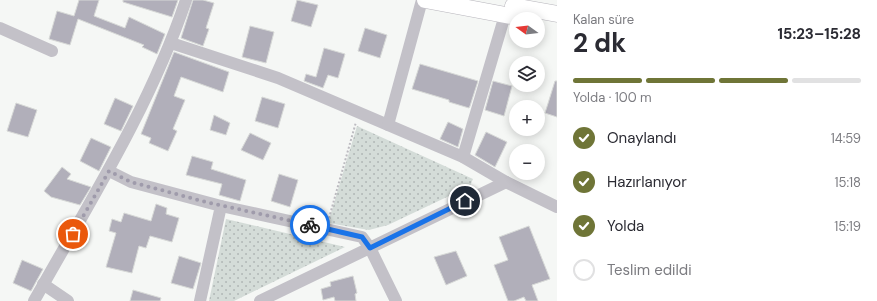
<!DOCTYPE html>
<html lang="tr">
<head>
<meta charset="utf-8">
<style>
	body { margin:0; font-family:"DM Sans",sans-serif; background:#f7f7f7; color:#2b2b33; height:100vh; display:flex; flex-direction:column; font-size:15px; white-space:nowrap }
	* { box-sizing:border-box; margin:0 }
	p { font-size:13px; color:#7c7c81 }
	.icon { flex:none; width:22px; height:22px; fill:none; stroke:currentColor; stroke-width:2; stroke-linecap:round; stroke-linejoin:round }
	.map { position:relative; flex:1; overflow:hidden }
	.panel { display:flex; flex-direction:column; background:#fff; width:320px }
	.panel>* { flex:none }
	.needle { width:26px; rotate:285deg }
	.tools { position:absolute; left:509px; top:12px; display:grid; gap:8px }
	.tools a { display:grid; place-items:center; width:36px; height:36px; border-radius:50%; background:#fff; box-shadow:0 2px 10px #0003; font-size:20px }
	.pin { position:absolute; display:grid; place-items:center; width:34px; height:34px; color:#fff; margin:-17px; border:2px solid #fff; border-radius:50%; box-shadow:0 1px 4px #0007 }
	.courier { position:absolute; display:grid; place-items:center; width:40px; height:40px; margin:-20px; border:3px solid #1a73e8; border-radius:50%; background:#fff; color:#222; box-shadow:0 1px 5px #0007 }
	.head em { font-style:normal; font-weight:700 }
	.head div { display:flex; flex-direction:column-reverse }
	.head { display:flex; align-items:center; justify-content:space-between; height:68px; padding:0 16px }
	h1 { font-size:26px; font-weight:700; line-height:30px }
	.bar { display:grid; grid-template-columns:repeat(4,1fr); gap:6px 4px; align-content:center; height:48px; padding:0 16px }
	.bar i { height:5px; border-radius:3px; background:#e1e1e2 }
	.bar .current { background:#6f7537 }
	.bar p { grid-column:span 4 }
	ol { padding:0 16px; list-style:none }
	li { display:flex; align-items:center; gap:12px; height:44px }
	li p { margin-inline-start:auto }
	li .icon { padding:4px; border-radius:50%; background:#6f7537; color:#fff; stroke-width:4 }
	li:last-child { color:#7c7c81 }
	li i { width:22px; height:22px; border:2px solid #e1e1e2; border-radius:50% }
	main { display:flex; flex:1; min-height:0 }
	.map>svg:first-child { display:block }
	.green { fill:url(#green-dots) }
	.building { fill:#b1afba; stroke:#d7d9d7 }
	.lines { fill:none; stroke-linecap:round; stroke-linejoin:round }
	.major-casing { stroke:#b7b5bc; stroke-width:17 }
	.path { stroke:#bcbbc0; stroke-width:2; stroke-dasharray:2 2; stroke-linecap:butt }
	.minor { stroke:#c3c1c8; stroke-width:12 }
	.major { stroke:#fff; stroke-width:16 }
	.done { stroke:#9f9bab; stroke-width:4; stroke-dasharray:0 7.2 }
	.route { stroke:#1a73e8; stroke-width:5 }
</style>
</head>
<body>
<main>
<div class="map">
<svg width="557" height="301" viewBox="0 0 557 301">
	<defs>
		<pattern id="green-dots" width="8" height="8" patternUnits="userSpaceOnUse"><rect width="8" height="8" fill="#d4dcd8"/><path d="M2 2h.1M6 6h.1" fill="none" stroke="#b0b6b5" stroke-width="1.8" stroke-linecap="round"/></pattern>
	</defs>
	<rect width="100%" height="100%" fill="#f5f7f5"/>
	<g class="green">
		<path d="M357,126L473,179L470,186L388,225L369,230L328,223Z"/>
		<path d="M226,219L345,247L234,301H209Z"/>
	</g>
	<g class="building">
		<path d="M79,0H99L94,16L125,28L129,17L165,34L157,54L142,47L144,45L78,19L70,45L49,39L57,11L74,16Z"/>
		<path d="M123,0H178L172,17L123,2Z"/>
		<path d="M193,0H203L214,3L206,28L209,29L203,46L181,38Z"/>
		<path d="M297,0L318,5L311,27L291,21Z"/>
		<path d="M250,26L274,32L266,63L242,57Z"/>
		<path d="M365,28L387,35L380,58L358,51Z"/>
		<path d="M324,48L345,54L338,78L328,75L323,88L304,81L306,74L316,77Z"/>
		<path d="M174,52L229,72L223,92L181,77L174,96L185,100L173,129L177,131L168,151L149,143L151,138L141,134Z"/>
		<path d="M420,64L478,81L470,106L469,108L449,102V100L412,89Z"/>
		<path d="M493,81L512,86L504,116L485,110Z"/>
		<path d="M555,81H557V117L545,113Z"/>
		<path d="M262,97L285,104L278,128L255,121Z"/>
		<path d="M115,98L133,106L121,131L104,124Z"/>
		<path d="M16,103L37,110L28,137L7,131Z"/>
		<path d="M214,115L230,123L226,135L210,130Z"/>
		<path d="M448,122L463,129L458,147L440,139Z"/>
		<path d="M486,132L507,142L495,167L475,155Z"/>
		<path d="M250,133L271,143L263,160L241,150Z"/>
		<path d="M91,138L111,147L99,171L80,161Z"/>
		<path d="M192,156L213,162L211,169L246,180L240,201L219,195L222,184L186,175Z"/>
		<path d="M62,167L71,174L67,179L91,187L80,205L51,197L44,191Z"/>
		<path d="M279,174L298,180L290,207L271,201Z"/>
		<path d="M156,204L167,208L166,214L179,218L172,242L150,236L146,248L139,246L132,273L106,267L116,233L109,231L112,219L121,222L124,213L151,221Z"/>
		<path d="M529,226L550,279L532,285L538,301H526L524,297L514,301H508L494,265L508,260L499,237Z"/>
		<path d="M456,251L467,276L446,285L434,257Z"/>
		<path d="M179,256L201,263L193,289L171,283Z"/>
		<path d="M22,260L43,269L31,291L13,283Z"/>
		<path d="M353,276L357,293L355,294L356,301H335L334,297L323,300L321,289L331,286L330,282Z"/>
		<path d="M133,290L161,298L160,301H130Z"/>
	</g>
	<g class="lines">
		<g class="major-casing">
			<g id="major">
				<path d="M425,0L527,19"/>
				<path d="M513,6L557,14"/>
			</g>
		</g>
		<path class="path" d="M329,218L356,122"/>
		<g class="minor">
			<path d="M0,28L52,51"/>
			<path d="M171,43L278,78L463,157L506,182L557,207"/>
			<path d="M388,125L422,0"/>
			<path d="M463,157L505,15"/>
			<path d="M109,171L131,182L221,206L200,301"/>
			<path d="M221,206L362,237L370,248L396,301"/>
			<path d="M43,284L68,301"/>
			<path d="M34,301C89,203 150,107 186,0"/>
			<path d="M260,301L506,182"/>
		</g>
		<use href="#major" class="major"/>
	</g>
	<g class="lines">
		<path class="done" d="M73,234L109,171L131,182L206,202L310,225"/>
		<path class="route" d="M310,225L362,237L370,248L465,201"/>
	</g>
</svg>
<div class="tools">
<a><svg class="needle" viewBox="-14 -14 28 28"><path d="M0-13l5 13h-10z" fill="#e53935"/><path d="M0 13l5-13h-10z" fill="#7c7c81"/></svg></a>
<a><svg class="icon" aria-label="layers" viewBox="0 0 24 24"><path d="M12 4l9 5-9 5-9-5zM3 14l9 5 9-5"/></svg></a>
<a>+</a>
<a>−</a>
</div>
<div class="pin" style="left:73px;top:234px;background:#ea580c"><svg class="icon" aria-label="bag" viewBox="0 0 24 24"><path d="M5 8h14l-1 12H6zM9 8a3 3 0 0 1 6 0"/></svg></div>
<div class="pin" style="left:465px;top:201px;background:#1f2937"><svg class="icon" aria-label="home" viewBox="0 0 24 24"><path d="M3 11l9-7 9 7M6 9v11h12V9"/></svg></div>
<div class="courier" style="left:310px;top:225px"><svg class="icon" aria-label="bike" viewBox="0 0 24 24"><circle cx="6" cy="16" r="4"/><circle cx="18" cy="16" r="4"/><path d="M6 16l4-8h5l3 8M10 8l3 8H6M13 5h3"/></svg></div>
</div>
<section class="panel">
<div class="head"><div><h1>2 dk</h1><p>Kalan süre</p></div><em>15:23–15:28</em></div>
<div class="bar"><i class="current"></i><i class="current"></i><i class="current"></i><i></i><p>Yolda · 100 m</p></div>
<ol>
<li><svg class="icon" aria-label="check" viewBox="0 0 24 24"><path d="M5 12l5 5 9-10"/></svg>Onaylandı<p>14:59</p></li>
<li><svg class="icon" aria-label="check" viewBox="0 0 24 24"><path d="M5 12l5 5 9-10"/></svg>Hazırlanıyor<p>15:18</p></li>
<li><svg class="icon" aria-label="check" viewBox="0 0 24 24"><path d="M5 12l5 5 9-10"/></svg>Yolda<p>15:19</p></li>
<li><i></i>Teslim edildi</li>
</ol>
</section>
</main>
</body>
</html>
